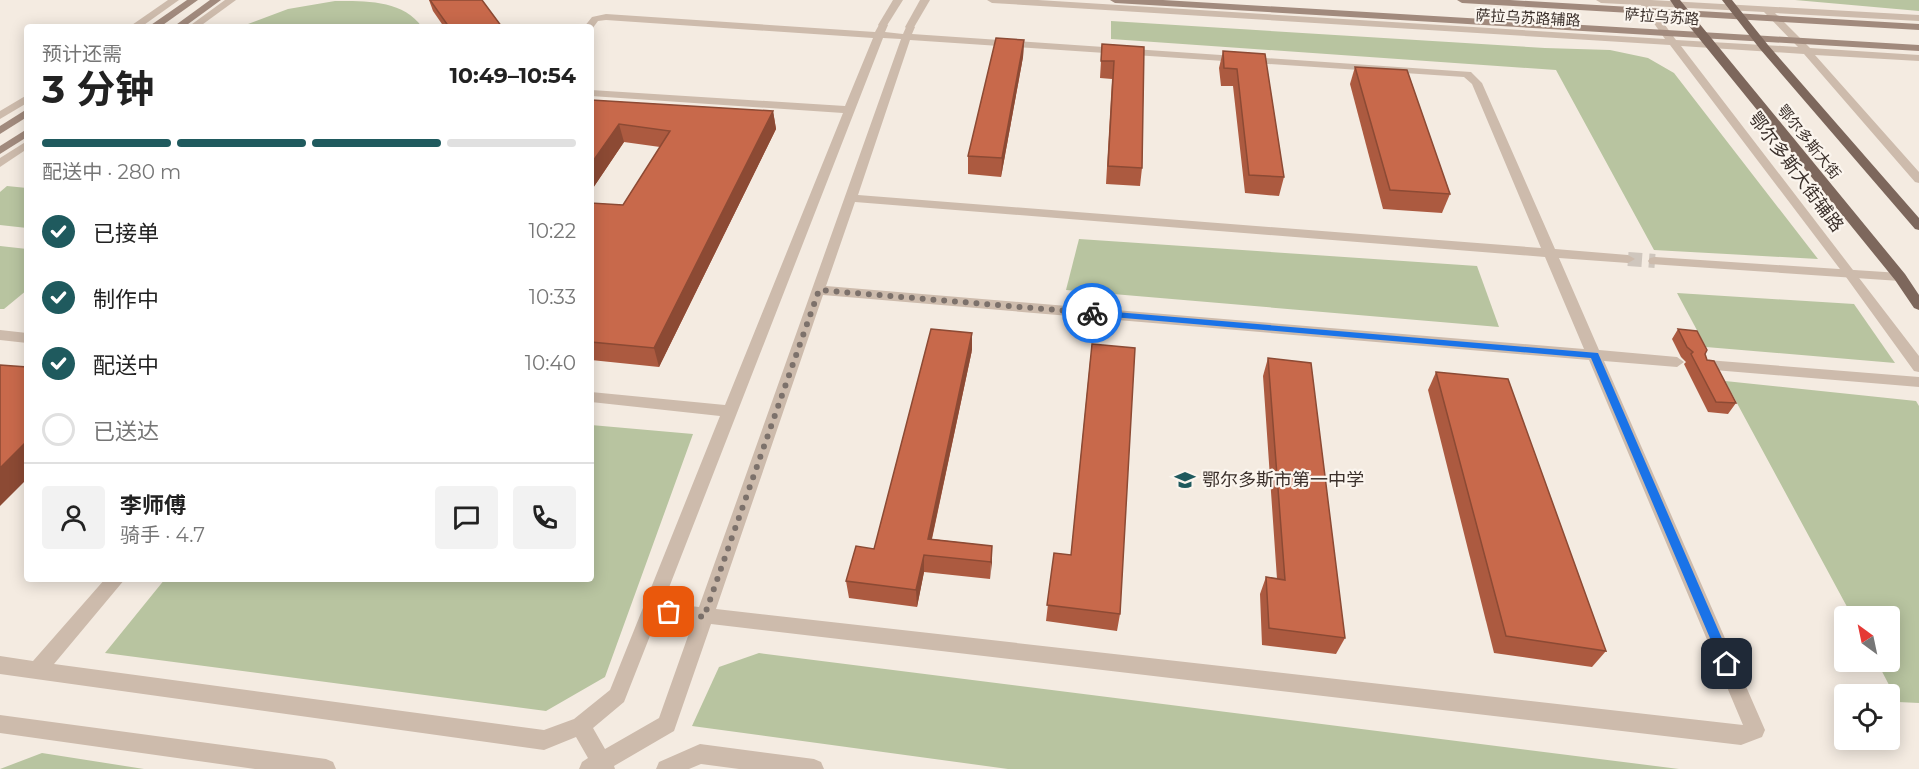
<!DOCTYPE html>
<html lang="zh">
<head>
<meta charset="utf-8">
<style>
	body { margin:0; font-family:Montserrat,"Noto Sans SC",sans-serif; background:#f2f2f2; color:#222; height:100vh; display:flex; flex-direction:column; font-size:22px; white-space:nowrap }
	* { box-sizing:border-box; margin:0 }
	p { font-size:20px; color:#767676 }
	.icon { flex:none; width:33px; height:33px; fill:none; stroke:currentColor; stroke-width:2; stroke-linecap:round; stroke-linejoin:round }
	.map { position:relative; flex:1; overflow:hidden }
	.side { position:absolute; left:24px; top:24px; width:570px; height:558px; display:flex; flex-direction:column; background:#fff; border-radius:6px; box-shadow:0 3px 15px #0003 }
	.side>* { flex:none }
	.needle { width:39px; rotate:327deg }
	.tools { position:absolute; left:1834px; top:606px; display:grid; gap:12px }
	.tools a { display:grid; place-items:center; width:66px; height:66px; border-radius:6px; background:#fff; box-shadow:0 3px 15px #0003; font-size:30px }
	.pin { position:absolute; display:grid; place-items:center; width:51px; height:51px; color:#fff; margin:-26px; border-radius:12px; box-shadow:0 3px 9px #0006 }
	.courier { position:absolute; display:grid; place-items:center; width:60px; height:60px; margin:-30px; border:4px solid #1a73e8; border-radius:50%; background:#fff; color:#222; box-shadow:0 2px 8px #0007 }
	.head em { font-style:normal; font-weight:700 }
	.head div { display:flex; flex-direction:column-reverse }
	.head { display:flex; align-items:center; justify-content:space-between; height:102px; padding:0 18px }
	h1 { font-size:39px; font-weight:700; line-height:45px }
	.bar { display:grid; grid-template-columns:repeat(4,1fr); gap:9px 6px; align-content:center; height:72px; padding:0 18px }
	.bar i { height:8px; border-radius:4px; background:#e0e0e0 }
	.bar .current { background:#1f5a5e }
	.bar p { grid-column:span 4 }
	.line { display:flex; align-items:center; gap:15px; padding:0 18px; border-top:2px solid #e0e0e0 }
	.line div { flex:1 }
	.round { display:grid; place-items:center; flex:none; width:63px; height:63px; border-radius:6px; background:#f2f2f2 }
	ol { padding:0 18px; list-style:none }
	li { display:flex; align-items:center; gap:18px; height:66px }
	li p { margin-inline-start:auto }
	li .icon { padding:6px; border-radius:50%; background:#1f5a5e; color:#fff; stroke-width:4 }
	li:last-child { color:#767676 }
	li i { width:33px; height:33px; border:3px solid #e0e0e0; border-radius:50% }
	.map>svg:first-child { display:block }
	.green { fill:#b8c4a0 }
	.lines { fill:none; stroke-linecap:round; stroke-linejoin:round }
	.minor-tunnel { stroke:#cfc6bd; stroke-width:14; stroke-dasharray:14 7; stroke-linecap:butt }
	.minor { fill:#cdbbac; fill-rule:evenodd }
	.tertiary { fill:#cdbbac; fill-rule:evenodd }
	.secondary { fill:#a18a7d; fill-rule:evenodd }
	.primary { fill:#7d675c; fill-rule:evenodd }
	.wall { fill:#ac5a40 }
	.shaded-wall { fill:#8c4a34 }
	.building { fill:#c8694b; stroke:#8c4a34; stroke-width:1.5 }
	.route { fill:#1a73e8 }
	.done { stroke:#7c716b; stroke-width:6; stroke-dasharray:0 10.8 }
	.labels { text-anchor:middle; stroke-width:4.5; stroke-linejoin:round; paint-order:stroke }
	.far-street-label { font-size:15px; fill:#3b302b; stroke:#fbf5ee }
	.street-label { font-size:18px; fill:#3b302b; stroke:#fbf5ee }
	.poi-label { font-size:18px; fill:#3b302b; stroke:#fbf5ee; text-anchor:start }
</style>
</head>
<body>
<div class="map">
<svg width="1919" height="769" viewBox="0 0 1919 769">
	<rect width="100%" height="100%" fill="#f4ebe1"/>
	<g class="green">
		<path d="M1795,0H1919V11Z"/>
		<path d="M335,1C366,1 403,0 422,27H240L288,9Z"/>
		<path d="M1111,21L1545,48L1610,50L1648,58L1674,73L1818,259L1654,250L1556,70L1111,39Z"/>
		<path d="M7,186L27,188V228L0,225V192Z"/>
		<path d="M1079,239L1477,266L1499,327L1066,290Z"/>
		<path d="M0,246L27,249V290L4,309H0Z"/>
		<path d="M1677,293L1854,304L1895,363L1706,347Z"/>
		<path d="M1725,381L1916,401L1919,406V703L1898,702L1877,662H1890V616H1852Z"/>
		<path d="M591,425L693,434L605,677L546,711L105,653L165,579H591Z"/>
		<path d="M759,653L1679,769H1008L692,726L719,667Z"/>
		<path d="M42,753L144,769H0Z"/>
	</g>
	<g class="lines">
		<path class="minor-tunnel" d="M1628,259L1655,261"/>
		<g class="minor">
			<path d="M606,14L875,32L880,23L883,22L888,25L885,32L903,34L907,25L910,24L915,27L912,34L1471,72L1482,83L1555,249L1628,255L1635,259L1628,263L1559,258L1599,350L1677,357L1684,362L1677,367L1604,361L1765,730L1762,737L1741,745L711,624L674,731L614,766L615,769H579L582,762L588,758L576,737L544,750L0,674V656L33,661L105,579H125L54,664L544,730L574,719L610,690L720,416L591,402V392L725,405L843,113L591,96V90L845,106L873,38L606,20L598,21L592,29L584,27L592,17ZM883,38L901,39L699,607L663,603ZM910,40L1464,77L1472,84L1541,248L858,195ZM855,202L1545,257L1584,349L826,286ZM823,295L1589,360L1743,725L716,609ZM657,618L693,622L659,718L605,749L593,728L624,702Z"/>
			<path d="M1655,257L1900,273L1907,277L1900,281L1650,264L1648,261L1650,258Z"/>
			<path d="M0,330L27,333V343L0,340Z"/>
			<path d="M1707,360L1919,377V387L1702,369L1700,365L1702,361Z"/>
			<path d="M0,715L326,759L333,762L336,769H255L0,733Z"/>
		</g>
		<g class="tertiary">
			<path d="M168,0H179L141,27H129Z"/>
			<path d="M225,0H236L199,27H188Z"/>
			<path d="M893,0H903L886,27H880L878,25Z"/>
			<path d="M920,0H930L913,29H907L905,27Z"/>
			<path d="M987,0H1038L1665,39L1641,5L1601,3L1596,0H1651L1919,15V21L1775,13L1810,48L1919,55V61L1815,55L1919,172V183L1915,182L1804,54L1681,46L1919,356V372L1914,371L1846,277L1670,45L992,3ZM1651,6L1764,12L1798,47L1676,40Z"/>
			<path d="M27,95V103L0,119V111Z"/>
			<path d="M27,141V149L0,167V158Z"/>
			<path d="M700,744L814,759L821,762L824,769H739L701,764L689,769H656L659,762Z"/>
		</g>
		<g class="secondary">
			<path d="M187,0H198L160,27H148Z"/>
			<path d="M210,0H221L184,27H173Z"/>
			<path d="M1110,0H1163L1919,45V51L1115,3Z"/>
			<path d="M1457,0H1510L1919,24V30L1462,3Z"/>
			<path d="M27,109V117L0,134V126Z"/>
			<path d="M27,129V137L0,154V146Z"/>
		</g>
		<g class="primary">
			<path d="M1670,0H1680L1905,274L1919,295V310L1914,308L1895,280L1680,15Z"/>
			<path d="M1722,0H1732L1768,45L1919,218V230L1915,229L1760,49Z"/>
		</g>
	</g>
	<g class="wall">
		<path d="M429,0H482L502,27H444L433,11Z"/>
		<path d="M1024,40L1023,57L1001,177L968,174V156Z"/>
		<path d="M1102,44L1144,47L1142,168L1140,186L1106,184L1112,79L1100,78Z"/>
		<path d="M1223,51L1265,54L1284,177L1279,196L1245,193L1233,86H1221L1219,68Z"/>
		<path d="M1355,67L1450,194L1442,213L1383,209L1350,84Z"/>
		<path d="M591,100L773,111L776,129L659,367L591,360V203L623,205L660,147L624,142L591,191Z"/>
		<path d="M1678,329L1705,354L1707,360L1736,403L1728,414L1708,412L1684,364L1686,362L1681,357L1672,339Z"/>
		<path d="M972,350L932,539L992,546L990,579L924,572L917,607L849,598L846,581L874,549Z"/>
		<path d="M1268,358L1345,638L1336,654L1262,645L1260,594L1266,577L1277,579L1263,376Z"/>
		<path d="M1090,361L1120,614L1117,631L1046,621L1054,553L1071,555Z"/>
		<path d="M1436,372L1606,651L1592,667L1494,653L1428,390Z"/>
	</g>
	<g class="shaded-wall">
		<path d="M1024,40L1023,57L1001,177L1002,158Z"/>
		<path d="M773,111L776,129L659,367L654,348Z"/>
		<path d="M619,124L624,142L591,191V164Z"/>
		<path d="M972,333V350L928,556V539Z"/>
		<path d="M27,441V479L0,506V468Z"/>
		<path d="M992,546V563L990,579L991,562Z"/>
		<path d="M924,555V572L917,607L916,590Z"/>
	</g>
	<g class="building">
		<path d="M430,0H482L502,27H449Z"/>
		<path d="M996,38L1024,40L1002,158L968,156Z"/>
		<path d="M1102,44L1144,47L1142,168L1108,166L1114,61H1101Z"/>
		<path d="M1223,51L1265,54L1284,177L1249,175L1237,69L1224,68Z"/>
		<path d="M1355,67L1407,70L1450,194L1390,190Z"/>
		<path d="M591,100L773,111L654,348L591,342V203L623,205L670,131L619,124L591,164Z"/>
		<path d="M931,329L972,333L928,539L992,546L991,562L924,555L916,590L846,581L856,546L874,549Z"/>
		<path d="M1678,329L1697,331L1707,350L1705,354L1707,360L1714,361L1736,403L1716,402L1691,354L1693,352L1687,347Z"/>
		<path d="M1092,344L1135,348L1120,614L1047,605L1054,553L1071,555Z"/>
		<path d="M1268,358L1311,363L1345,638L1269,628L1266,577L1285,580Z"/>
		<path d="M0,365L27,367V441L0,468Z"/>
		<path d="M1436,372L1508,379L1606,651L1506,636Z"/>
	</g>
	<path class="route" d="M1092,310L1598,353L1733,664L1731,668L1727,669L1721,664L1591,358L1089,315L1088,313Z"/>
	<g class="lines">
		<path class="done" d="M669,612L704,617L819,290L1092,313"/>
	</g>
	<defs>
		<g id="school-bare" transform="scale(1.62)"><path d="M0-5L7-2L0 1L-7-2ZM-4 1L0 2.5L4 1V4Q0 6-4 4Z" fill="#1f5a5e" stroke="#fbf5ee" stroke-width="2.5" paint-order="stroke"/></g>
	</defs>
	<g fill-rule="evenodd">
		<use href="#school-bare" x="1185" y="480"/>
	</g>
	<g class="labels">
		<g class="far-street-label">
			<text transform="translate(1662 17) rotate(4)" y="5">萨拉乌苏路</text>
			<text transform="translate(1528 18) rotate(3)" y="5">萨拉乌苏路辅路</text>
			<text transform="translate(1809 142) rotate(51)" y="5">鄂尔多斯大街</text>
		</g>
		<g class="street-label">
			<text transform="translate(1796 172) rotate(53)" y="6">鄂尔多斯大街辅路</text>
		</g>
		<g class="poi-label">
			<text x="1202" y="486">鄂尔多斯市第一中学</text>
		</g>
	</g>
</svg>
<div class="tools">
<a><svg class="needle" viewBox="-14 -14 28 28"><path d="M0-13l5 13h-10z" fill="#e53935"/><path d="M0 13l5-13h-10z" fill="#767676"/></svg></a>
<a><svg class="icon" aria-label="locate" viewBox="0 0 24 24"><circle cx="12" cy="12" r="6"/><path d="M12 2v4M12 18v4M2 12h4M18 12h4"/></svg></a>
</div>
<div class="pin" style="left:669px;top:612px;background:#ea580c"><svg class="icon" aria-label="bag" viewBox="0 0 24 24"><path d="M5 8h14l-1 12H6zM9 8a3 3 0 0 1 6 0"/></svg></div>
<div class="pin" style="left:1727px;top:664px;background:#1f2937"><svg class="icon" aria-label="home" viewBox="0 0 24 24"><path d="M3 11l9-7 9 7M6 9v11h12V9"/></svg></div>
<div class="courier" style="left:1092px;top:313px"><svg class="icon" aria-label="bike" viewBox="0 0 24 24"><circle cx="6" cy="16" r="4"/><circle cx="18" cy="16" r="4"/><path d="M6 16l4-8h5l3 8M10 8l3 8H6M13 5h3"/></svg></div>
<section class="side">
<div class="head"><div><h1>3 分钟</h1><p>预计还需</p></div><em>10:49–10:54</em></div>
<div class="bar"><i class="current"></i><i class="current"></i><i class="current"></i><i></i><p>配送中 · 280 m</p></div>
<ol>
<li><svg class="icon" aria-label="check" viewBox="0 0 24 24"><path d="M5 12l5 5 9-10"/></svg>已接单<p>10:22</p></li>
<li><svg class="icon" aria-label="check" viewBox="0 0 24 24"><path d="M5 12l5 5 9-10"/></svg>制作中<p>10:33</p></li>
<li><svg class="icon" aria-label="check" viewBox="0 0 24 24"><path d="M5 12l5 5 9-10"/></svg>配送中<p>10:40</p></li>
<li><i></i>已送达</li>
</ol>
<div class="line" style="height:108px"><a class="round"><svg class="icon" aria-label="person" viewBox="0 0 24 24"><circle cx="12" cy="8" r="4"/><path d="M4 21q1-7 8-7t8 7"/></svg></a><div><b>李师傅</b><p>骑手 · 4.7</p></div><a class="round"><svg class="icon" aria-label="chat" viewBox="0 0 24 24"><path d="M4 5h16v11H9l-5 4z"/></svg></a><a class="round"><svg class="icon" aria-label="phone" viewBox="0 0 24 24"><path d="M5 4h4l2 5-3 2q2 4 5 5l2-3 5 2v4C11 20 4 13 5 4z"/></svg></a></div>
</section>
</div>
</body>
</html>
